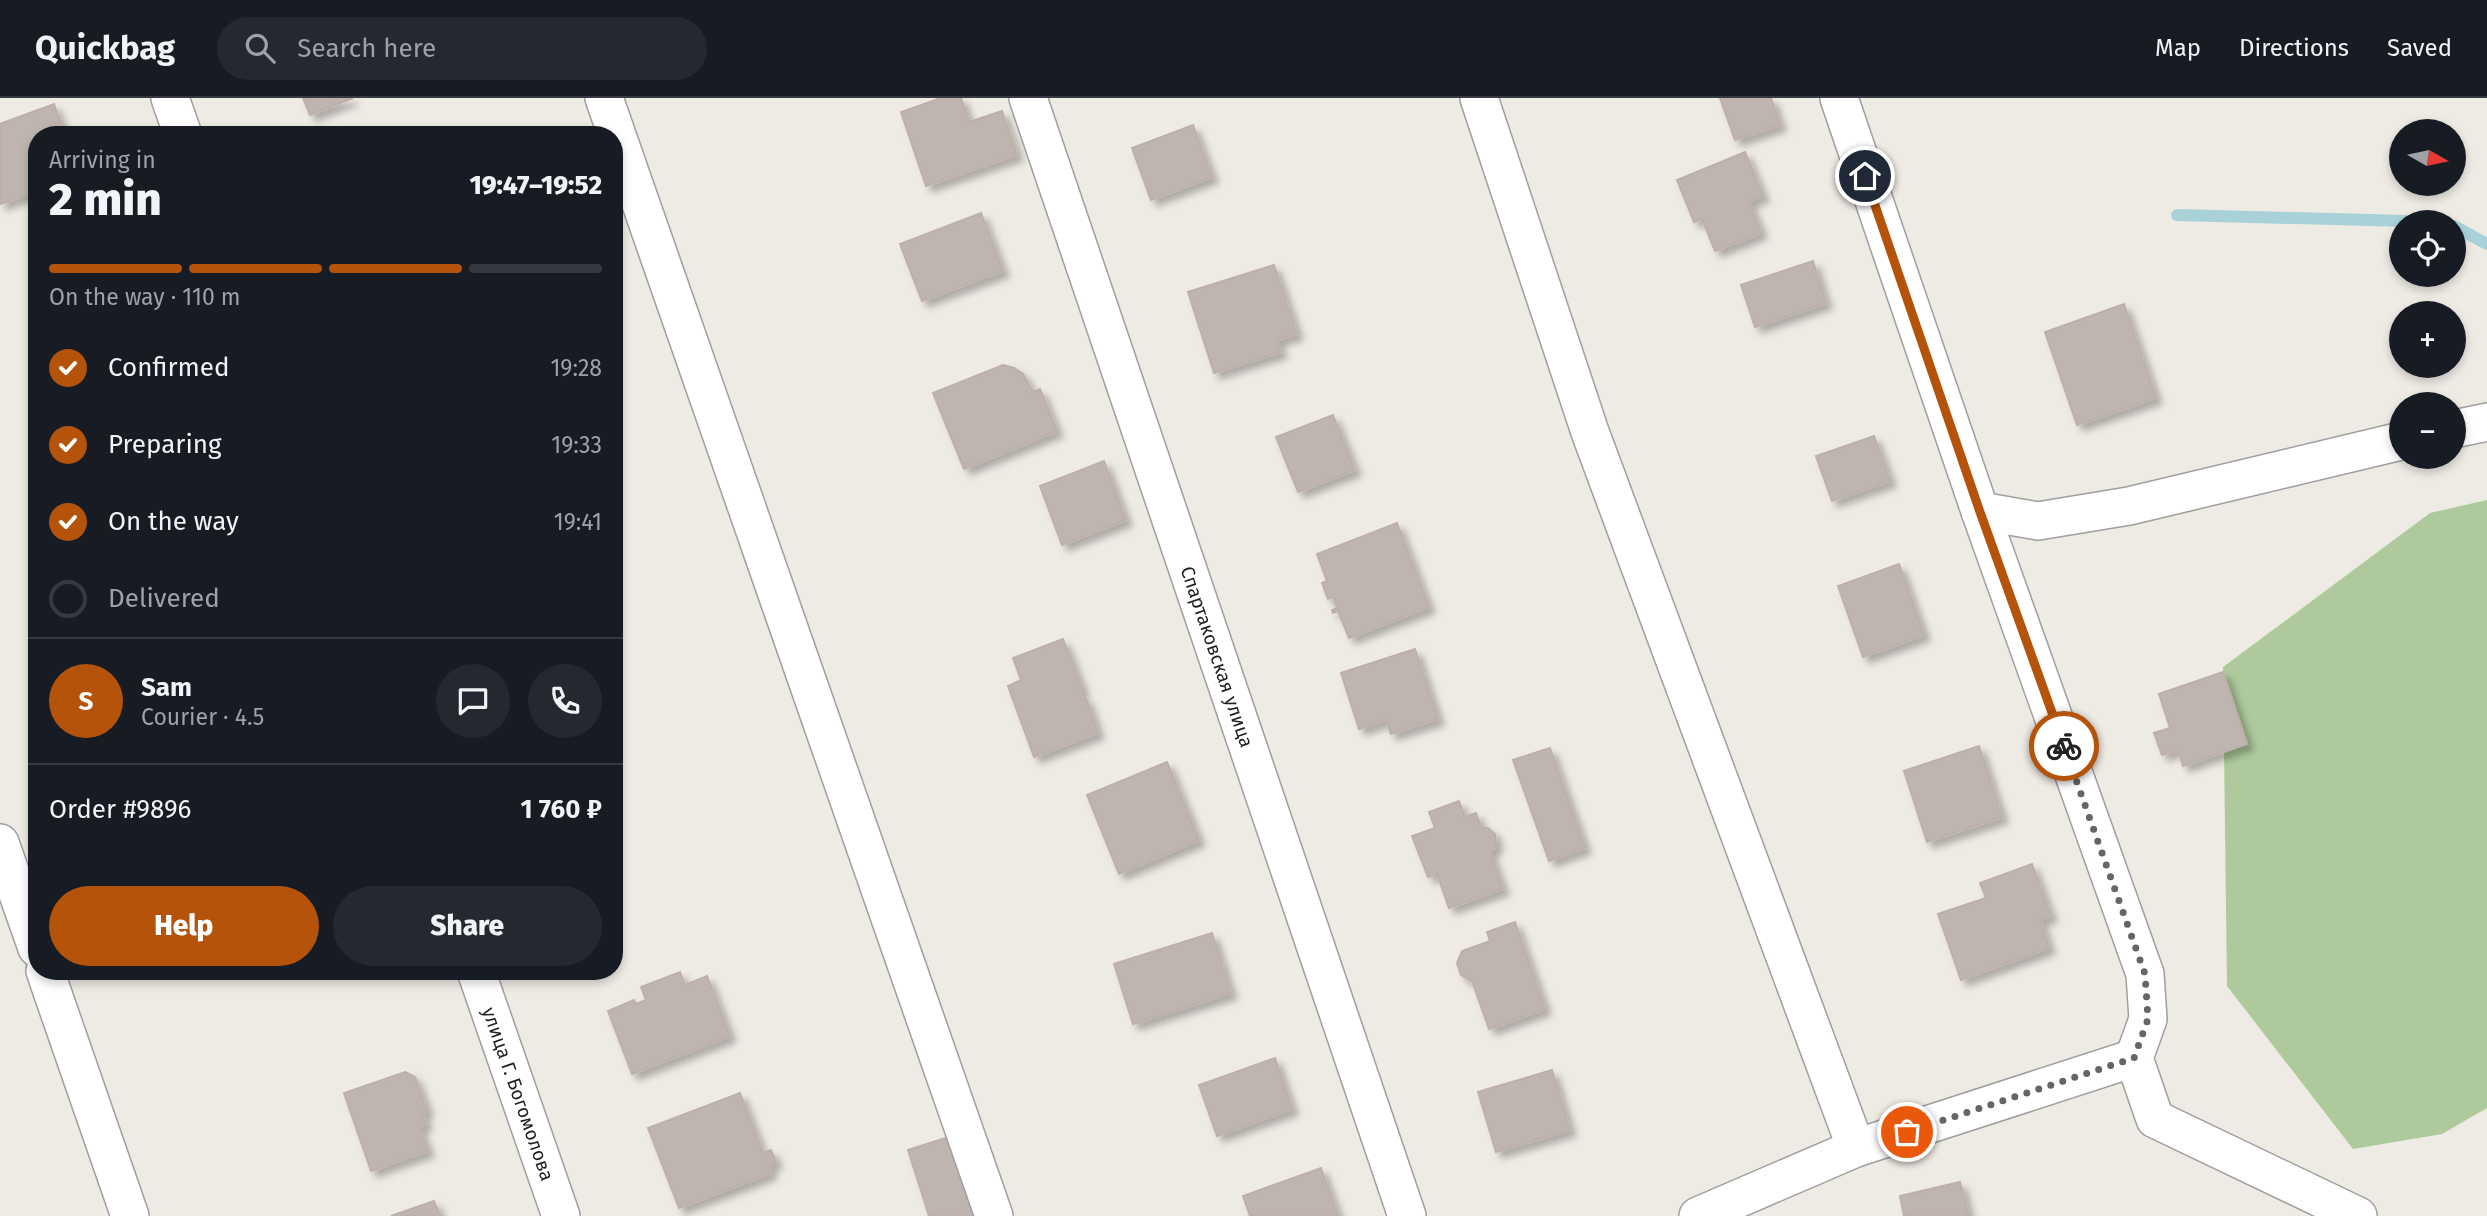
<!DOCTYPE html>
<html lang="en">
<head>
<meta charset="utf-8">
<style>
	body { margin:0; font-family:"Fira Sans",sans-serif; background:#242831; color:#f1f3f6; height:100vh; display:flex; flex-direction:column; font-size:26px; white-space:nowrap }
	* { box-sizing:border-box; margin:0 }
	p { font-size:23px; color:#9ea1a6 }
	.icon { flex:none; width:38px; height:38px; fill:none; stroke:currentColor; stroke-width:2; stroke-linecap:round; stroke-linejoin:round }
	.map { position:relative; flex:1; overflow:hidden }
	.sheet { position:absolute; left:28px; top:28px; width:595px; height:854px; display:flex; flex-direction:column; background:#171b24; border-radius:28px; box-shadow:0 4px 10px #0003 }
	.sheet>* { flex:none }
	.needle { width:46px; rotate:99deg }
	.tools { position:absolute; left:2389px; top:21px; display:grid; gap:14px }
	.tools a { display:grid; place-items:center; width:77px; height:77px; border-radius:50%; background:#171b24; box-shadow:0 4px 10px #0003; font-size:35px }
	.pin { position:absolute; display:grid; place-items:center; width:60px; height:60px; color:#fff; margin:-30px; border:4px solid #fff; border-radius:50%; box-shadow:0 2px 7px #0007 }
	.courier { position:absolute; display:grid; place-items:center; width:70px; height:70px; margin:-35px; border:5px solid #b45309; border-radius:50%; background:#fff; color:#222; box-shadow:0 2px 9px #0007 }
	.summary em { font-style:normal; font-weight:800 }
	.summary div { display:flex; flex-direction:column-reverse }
	.summary { display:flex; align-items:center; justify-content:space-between; height:119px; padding:0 21px }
	h1 { font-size:46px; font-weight:800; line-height:52px }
	.bar { display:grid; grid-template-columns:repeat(4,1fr); gap:10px 7px; align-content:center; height:84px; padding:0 21px }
	.bar i { height:9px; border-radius:5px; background:#363941 }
	.bar .current { background:#b45309 }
	.bar p { grid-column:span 4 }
	.line { display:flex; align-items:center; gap:18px; padding:0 21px; border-top:2px solid #363941 }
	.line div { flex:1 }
	.round { display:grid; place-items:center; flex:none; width:74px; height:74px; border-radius:37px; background:#242831 }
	ol { padding:0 21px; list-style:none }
	li { display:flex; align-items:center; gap:21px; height:77px }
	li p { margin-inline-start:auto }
	li .icon { padding:7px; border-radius:50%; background:#b45309; color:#fff; stroke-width:4 }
	li:last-child { color:#9ea1a6 }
	li i { width:38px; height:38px; border:4px solid #363941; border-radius:50% }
	.cta { display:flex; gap:14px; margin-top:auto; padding:14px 21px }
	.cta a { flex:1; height:80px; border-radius:42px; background:#b45309; color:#fff; font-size:28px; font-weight:800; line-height:80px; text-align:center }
	.cta a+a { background:#242831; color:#f1f3f6 }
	header { display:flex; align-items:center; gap:42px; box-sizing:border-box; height:98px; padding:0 35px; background:#171b24; border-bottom:2px solid #363941 }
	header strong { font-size:33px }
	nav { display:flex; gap:38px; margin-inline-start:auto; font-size:24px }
	.search { width:490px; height:63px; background:#242831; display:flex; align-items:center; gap:18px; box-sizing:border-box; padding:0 24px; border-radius:38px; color:#9ea1a6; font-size:26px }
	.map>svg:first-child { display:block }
	.forest { fill:#aeca9c }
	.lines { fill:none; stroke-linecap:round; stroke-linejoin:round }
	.stream { stroke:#a8d2d8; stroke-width:12 }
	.building { fill:#beb5b1; stroke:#beb0a8; stroke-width:2; filter:url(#shadow) }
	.minor-casing { stroke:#9f9f9f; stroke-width:40 }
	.minor { stroke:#fff; stroke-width:37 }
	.done { stroke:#676563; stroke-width:7; stroke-dasharray:0 12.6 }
	.route { stroke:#b45309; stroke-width:9 }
	.labels { text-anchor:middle; stroke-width:6; stroke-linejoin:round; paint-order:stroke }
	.street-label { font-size:19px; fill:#1e1e1e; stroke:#fff }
</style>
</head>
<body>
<header>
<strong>Quickbag</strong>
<div class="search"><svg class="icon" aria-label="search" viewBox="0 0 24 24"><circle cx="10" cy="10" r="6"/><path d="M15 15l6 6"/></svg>Search here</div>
<nav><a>Map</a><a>Directions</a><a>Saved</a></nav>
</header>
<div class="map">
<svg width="2487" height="1118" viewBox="0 0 2487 1118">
	<defs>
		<filter id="shadow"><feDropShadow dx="6" dy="6" stdDeviation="3.5" flood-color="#0004"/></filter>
	</defs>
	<rect width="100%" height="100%" fill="#eeeae4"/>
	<path class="forest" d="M2487,402V1010L2442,1036L2353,1051L2227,888L2223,569L2430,415Z"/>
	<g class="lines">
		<g class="stream">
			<path d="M2177,117L2445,124"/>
			<path d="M2454,128L2487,146"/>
		</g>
	</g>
	<g class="building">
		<path d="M303,0H353L310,17Z"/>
		<path d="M941,0H961L969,24L1002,13L1017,57L926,88L901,14Z"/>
		<path d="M1720,0H1771L1780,27L1735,42Z"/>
		<path d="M54,6L65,37H37V93L0,106V26Z"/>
		<path d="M1193,27L1212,79L1151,102L1132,50Z"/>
		<path d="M1745,54L1763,98L1749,103L1761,135L1715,153L1702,121L1694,124L1677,82Z"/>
		<path d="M981,115L1003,173L922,203L900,146Z"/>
		<path d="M1813,163L1826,205L1755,229L1741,187Z"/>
		<path d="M1274,167L1297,236L1277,242L1281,254L1214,275L1188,194Z"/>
		<path d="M2124,206L2156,300L2077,327L2045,234Z"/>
		<path d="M1003,267L1014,270L1023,276L1033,294L1040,291L1057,333L964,371L933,295Z"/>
		<path d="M1333,317L1355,372L1298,394L1276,339Z"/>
		<path d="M1874,338L1890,383L1832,403L1816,358Z"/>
		<path d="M1104,363L1126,422L1062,447L1040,388Z"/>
		<path d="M1397,425L1429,509L1349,540L1338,513L1333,515L1332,512L1337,510L1333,499L1328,501L1322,485L1327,483L1317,456Z"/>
		<path d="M1899,466L1924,537L1863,559L1838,488Z"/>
		<path d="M1063,541L1083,592L1079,593L1082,601L1086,600L1098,635L1034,659L1008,588L1021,582L1013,560Z"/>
		<path d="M1415,551L1438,621L1391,636L1386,622L1359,631L1341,575Z"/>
		<path d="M2223,574L2247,646L2183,668L2178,652L2162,657L2154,635L2170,630L2159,596Z"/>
		<path d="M1979,648L2002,719L1927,744L1904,673Z"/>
		<path d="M1550,650L1585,750L1549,763L1513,662Z"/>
		<path d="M1167,664L1199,742L1119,776L1087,697Z"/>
		<path d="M1459,703L1465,719L1476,715L1481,729L1488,730L1495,736L1496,748L1490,755L1503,791L1449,810L1437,776L1428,779L1412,738L1435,730L1429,714Z"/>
		<path d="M2032,766L2051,818L2040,822L2049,850L1961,882L1938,816L1986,800L1980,785Z"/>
		<path d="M1515,824L1545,911L1489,931L1472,883L1461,877L1457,865L1462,853L1490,843L1487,834Z"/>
		<path d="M1212,835L1231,895L1133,926L1114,866Z"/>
		<path d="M680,874L685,887L707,878L730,938L632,976L608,913L634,902L636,906L646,902L641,889Z"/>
		<path d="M1275,960L1292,1011L1217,1038L1199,987Z"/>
		<path d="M1552,972L1570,1032L1496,1054L1478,994Z"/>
		<path d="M405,974L415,979L427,1013L422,1015L426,1026L419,1029L428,1053L371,1073L344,995Z"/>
		<path d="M740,995L763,1055L771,1052L776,1064L768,1068L771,1075L679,1110L648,1030Z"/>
		<path d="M958,1036L984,1118H929L908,1052Z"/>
		<path d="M1321,1070L1338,1118H1250L1243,1098Z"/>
		<path d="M1960,1084L1968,1115L1959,1118H1904L1900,1098Z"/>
		<path d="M434,1103L440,1118H391Z"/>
	</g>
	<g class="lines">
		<g class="minor-casing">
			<g id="minor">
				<path d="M170,0L183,37"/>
				<path d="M604,0L994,1118"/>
				<path id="s1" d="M1028,0L1407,1118"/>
				<path d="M1479,0L1590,334L1856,1050"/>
				<path d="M1839,0L1980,413L2145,876L2148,921L2134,960L2155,1021L2358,1118"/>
				<path d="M2454,331L2487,324"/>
				<path d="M1980,413L2038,423L2129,408L2401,343"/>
				<path d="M0,745L37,850"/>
				<path d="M45,873L130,1118"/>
				<path id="s2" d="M476,873L561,1118"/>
				<path d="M1698,1118L1856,1050L2134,960"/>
			</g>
		</g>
		<use href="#minor" class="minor"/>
	</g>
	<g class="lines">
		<path class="done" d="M1907,1034L2134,960L2148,921L2145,876L2064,648"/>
		<path class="route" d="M1865,78L1980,414L2064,648"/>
	</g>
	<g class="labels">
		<g class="street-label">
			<text dy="7" stroke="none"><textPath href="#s1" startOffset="590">Спартаковская улица</textPath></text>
			<text dy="7" stroke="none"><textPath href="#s2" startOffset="130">улица Г. Богомолова</textPath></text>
		</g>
	</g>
</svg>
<div class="tools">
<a><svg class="needle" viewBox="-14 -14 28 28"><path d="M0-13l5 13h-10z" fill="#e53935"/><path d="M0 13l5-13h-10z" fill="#9ea1a6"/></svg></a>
<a><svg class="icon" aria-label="locate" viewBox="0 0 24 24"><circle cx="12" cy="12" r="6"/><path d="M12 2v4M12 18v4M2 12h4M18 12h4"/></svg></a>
<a>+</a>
<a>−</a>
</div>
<div class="pin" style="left:1907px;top:1034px;background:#ea580c"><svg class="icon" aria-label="bag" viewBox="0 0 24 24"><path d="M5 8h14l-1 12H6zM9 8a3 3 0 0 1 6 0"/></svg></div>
<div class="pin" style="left:1865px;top:78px;background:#1f2937"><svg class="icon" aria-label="home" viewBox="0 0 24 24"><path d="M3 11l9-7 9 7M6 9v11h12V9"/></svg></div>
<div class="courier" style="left:2064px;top:648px"><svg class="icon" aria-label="bike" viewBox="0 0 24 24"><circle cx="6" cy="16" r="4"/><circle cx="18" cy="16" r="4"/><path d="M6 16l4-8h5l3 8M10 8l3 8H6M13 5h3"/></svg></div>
<section class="sheet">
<div class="summary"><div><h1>2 min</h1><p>Arriving in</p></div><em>19:47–19:52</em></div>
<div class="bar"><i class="current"></i><i class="current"></i><i class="current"></i><i></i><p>On the way · 110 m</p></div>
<ol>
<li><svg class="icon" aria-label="check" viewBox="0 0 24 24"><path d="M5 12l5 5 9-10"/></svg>Confirmed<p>19:28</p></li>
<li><svg class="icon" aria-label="check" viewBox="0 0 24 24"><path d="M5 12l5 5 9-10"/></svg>Preparing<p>19:33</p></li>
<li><svg class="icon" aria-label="check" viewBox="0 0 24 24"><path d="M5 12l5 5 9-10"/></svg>On the way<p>19:41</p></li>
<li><i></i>Delivered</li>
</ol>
<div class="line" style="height:126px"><b class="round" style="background:#b45309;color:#fff">S</b><div><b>Sam</b><p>Courier · 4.5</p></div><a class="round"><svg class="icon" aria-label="chat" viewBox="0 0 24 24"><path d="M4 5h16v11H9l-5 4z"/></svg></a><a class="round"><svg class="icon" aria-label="phone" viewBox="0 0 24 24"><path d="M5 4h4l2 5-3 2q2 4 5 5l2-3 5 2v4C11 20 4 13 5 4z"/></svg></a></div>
<div class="line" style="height:91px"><div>Order #9896</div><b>1 760 ₽</b></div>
<div class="cta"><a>Help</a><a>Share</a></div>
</section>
</div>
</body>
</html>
